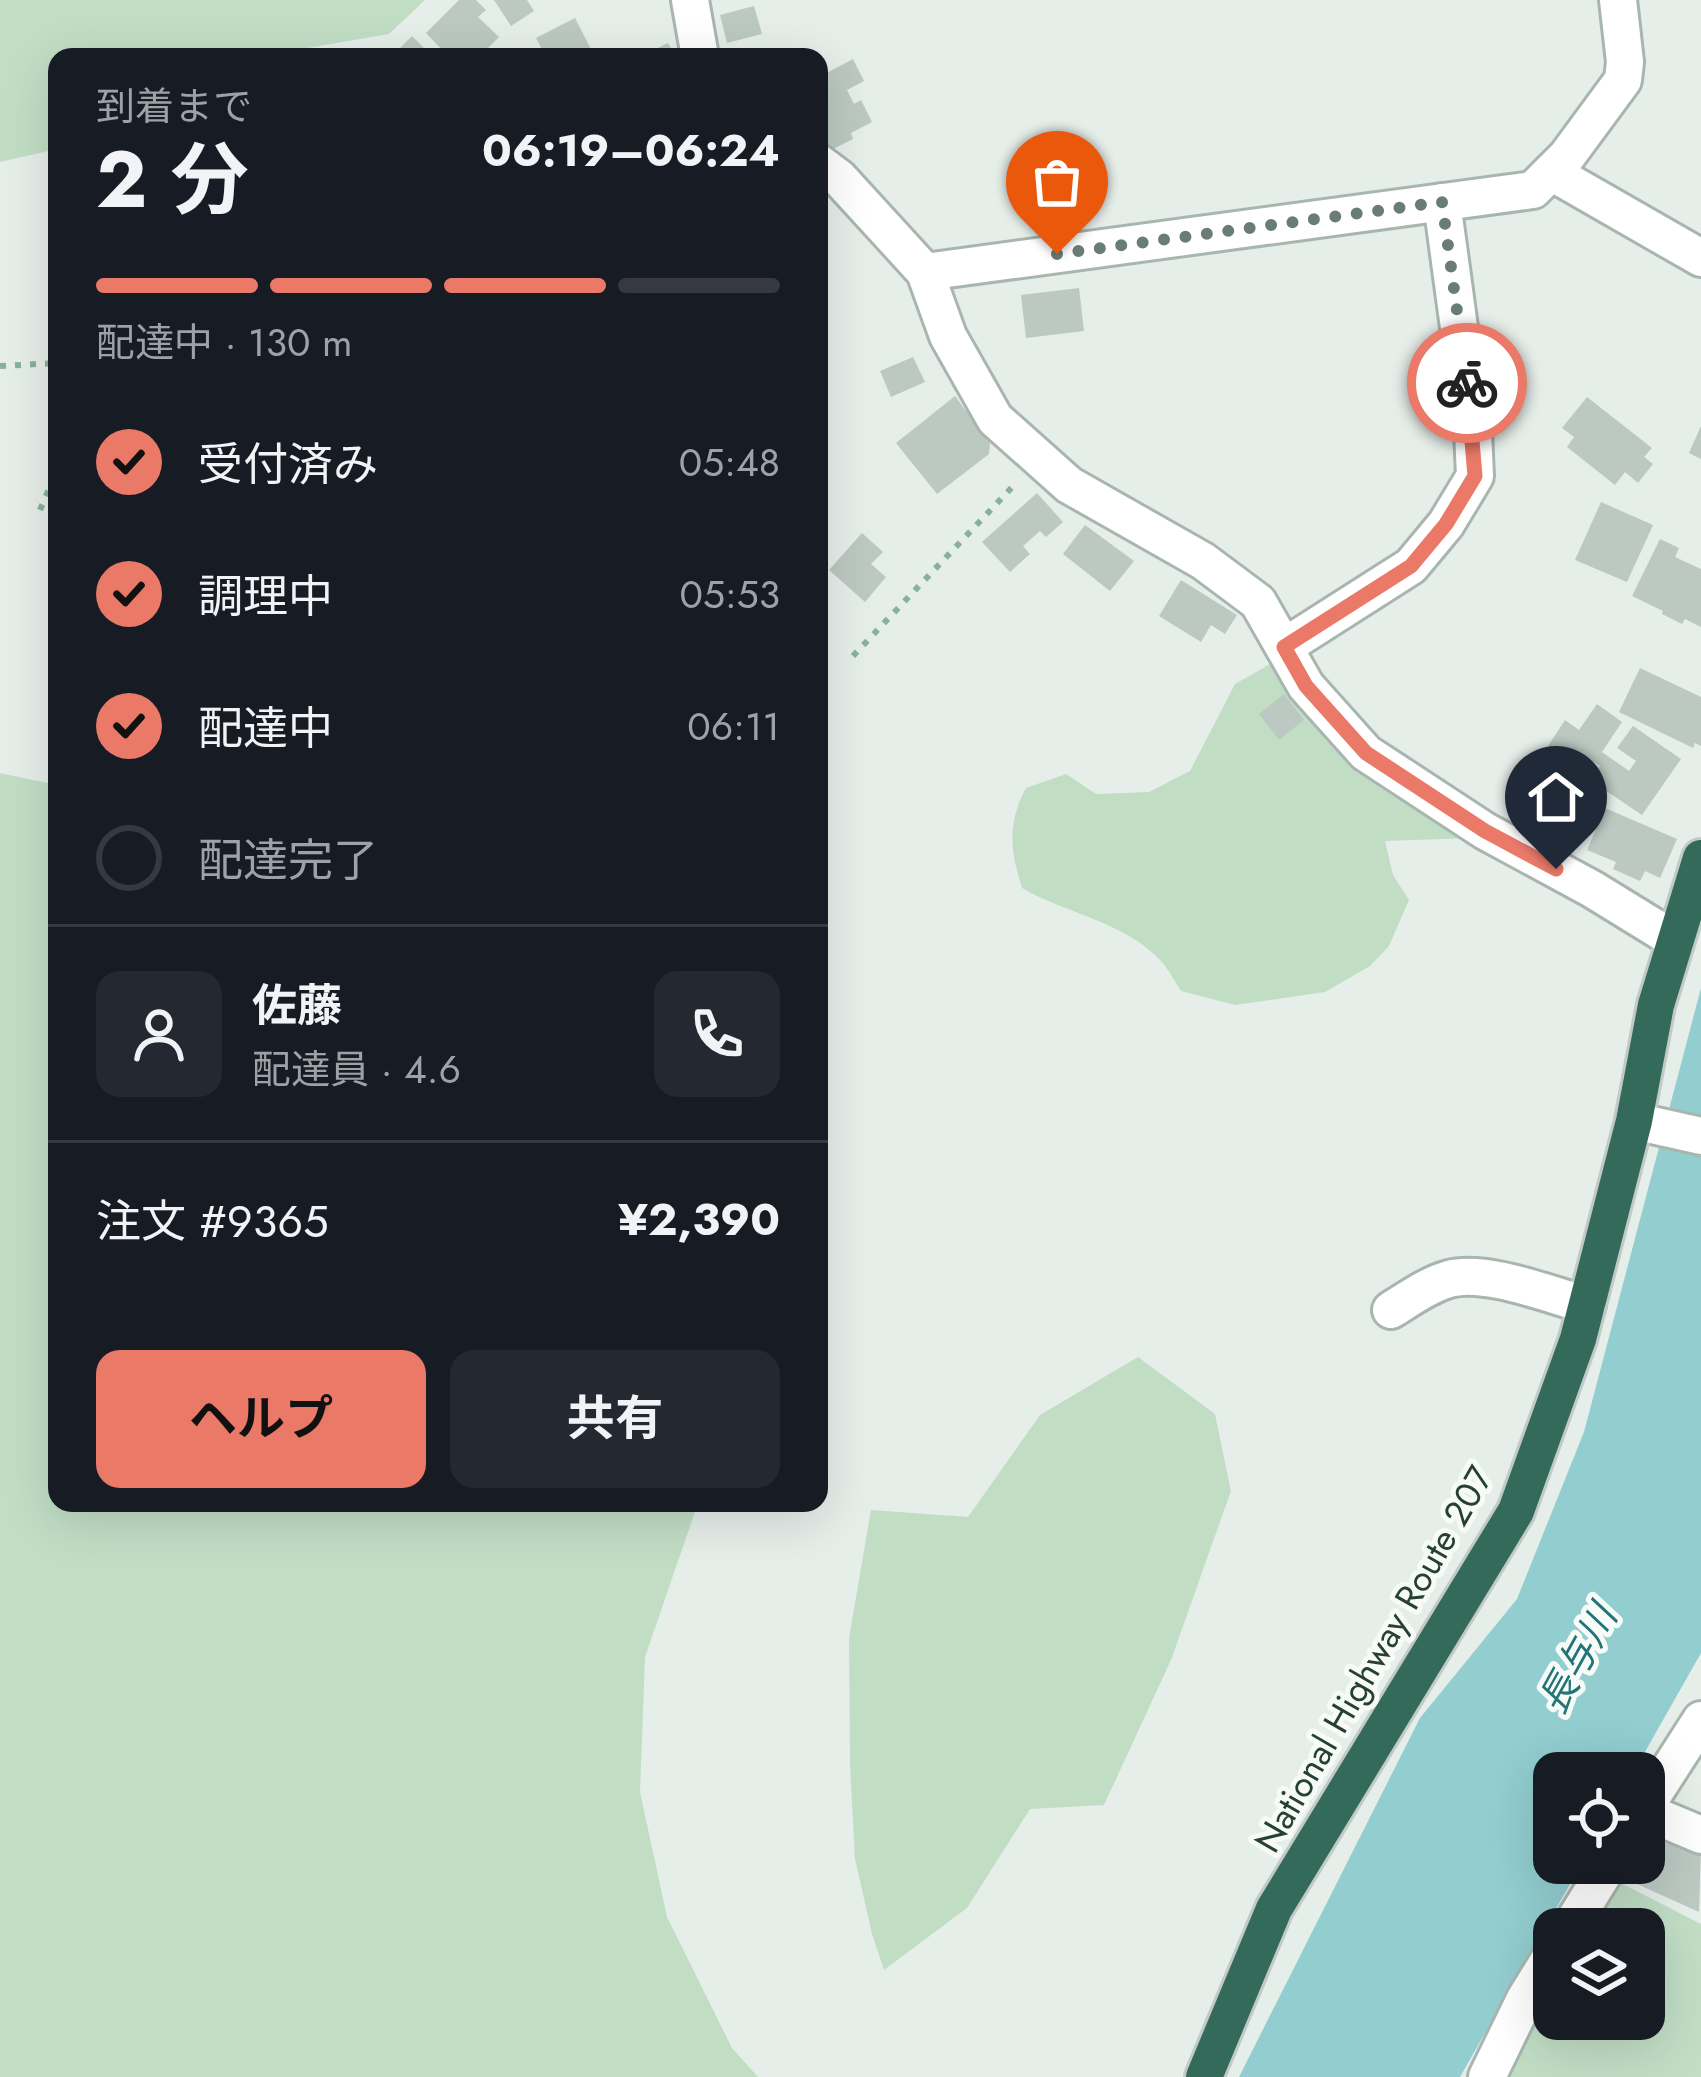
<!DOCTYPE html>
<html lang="ja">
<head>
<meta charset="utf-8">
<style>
	body { margin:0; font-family:Jost,"Noto Sans JP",sans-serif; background:#242831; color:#f1f3f6; height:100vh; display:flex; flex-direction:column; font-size:45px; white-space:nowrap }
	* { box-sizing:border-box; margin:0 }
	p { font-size:39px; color:#9ea1a6 }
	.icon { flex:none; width:66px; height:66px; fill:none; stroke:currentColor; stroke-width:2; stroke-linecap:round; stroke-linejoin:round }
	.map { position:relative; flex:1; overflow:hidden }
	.panel { position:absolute; left:48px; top:48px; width:780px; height:1464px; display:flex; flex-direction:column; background:#171b24; border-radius:24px; box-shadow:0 12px 48px #0002 }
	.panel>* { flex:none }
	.fabs { position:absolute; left:1533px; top:1752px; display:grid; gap:24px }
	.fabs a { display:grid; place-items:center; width:132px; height:132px; border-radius:24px; background:#171b24; box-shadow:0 12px 48px #0002; font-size:60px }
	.pin { position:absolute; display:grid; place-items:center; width:102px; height:102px; color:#fff; margin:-123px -51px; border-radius:50% 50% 50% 0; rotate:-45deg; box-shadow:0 0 12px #0007 }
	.pin .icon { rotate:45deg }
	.courier { position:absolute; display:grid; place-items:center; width:120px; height:120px; margin:-60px; border:9px solid #ea7968; border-radius:50%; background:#fff; color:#222; box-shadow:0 3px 15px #0007 }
	.head em { font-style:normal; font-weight:700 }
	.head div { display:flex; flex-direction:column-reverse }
	.head { display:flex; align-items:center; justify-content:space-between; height:204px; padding:0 48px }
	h1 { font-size:78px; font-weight:700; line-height:90px }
	.bar { display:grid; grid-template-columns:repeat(4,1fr); gap:18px 12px; align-content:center; height:144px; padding:0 48px }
	.bar i { height:15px; border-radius:9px; background:#363941 }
	.bar .current { background:#ea7968 }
	.bar p { grid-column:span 4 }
	.line { display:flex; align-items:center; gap:30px; padding:0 48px; border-top:3px solid #363941 }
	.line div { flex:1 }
	.round { display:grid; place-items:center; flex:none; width:126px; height:126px; border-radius:24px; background:#242831 }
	ol { padding:0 48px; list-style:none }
	li { display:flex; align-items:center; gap:36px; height:132px }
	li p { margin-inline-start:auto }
	li .icon { padding:12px; border-radius:50%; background:#ea7968; color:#111; stroke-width:4 }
	li:last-child { color:#9ea1a6 }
	li i { width:66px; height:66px; border:6px solid #363941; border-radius:50% }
	.primary-button { display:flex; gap:24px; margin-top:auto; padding:24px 48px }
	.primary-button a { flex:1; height:138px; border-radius:24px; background:#ea7968; color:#111; font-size:48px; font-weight:700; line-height:138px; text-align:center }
	.primary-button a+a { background:#242831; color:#f1f3f6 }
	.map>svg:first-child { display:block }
	.green { fill:#c1dec5 }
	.water { fill:#92cdcf }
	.building { fill:#bbc9c2 }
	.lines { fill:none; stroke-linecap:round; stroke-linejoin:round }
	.minor-casing { stroke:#a9b6b0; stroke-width:42 }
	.highway-casing { stroke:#c2cac7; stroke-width:42 }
	.path { stroke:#89b09f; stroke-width:6; stroke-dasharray:6 9; stroke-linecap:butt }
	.minor { stroke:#fff; stroke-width:36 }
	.highway { stroke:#336a59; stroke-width:36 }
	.done { stroke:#697d75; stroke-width:12; stroke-dasharray:0 21.6 }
	.route { stroke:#ea7968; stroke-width:15 }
	.labels { text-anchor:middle; stroke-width:10; stroke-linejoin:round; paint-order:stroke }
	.street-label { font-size:36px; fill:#264036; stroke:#f7fbf8 }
	.water-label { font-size:39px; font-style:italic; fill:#237479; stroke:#f7fbf8 }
</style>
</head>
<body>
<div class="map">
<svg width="1701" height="2077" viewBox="0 0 1701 2077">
	<rect width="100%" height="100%" fill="#e6eeea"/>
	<g class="green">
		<path d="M0,0H425L389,34L255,57H57V149L0,162Z"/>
		<path d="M1279,659L1473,838L1385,841L1393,875L1409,900L1389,946L1370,966L1325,992L1235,1005L1181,991C1174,980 1168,968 1159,959C1122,921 1067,914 1022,888C1010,850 1007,824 1026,788L1066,774L1096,794L1149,792L1190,771L1235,684Z"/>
		<path d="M0,773L57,785V1503H698L645,1657L640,1792L667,1917L732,2048L758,2077H0Z"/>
		<path d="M1138,1357L1215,1414L1231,1491L1171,1660L1104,1805L1030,1809L967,1908L884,1970L872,1934L855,1859L850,1765L849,1638L871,1510L968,1517L1040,1415Z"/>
		<path d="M1613,1879L1701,1924V2077H1508L1554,1986V2019H1644V1929H1586Z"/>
	</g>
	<path class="water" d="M1701,988V1653L1633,1773H1554V1863H1582L1460,2077H1239L1420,1718L1517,1599L1584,1432Z"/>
	<g class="building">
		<path d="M459,0H476L486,10L478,17L499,37L479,57H449L426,33Z"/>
		<path d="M494,0H527L534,11L511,26Z"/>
		<path d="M754,6L762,34L727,43L720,15Z"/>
		<path d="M575,18L595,57H546L536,38Z"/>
		<path d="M412,36L433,57H391Z"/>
		<path d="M668,43L676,57H640Z"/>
		<path d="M853,59L864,81L847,90L854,104L861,100L872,122L851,133L853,139L831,150L821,131L819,132V77Z"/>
		<path d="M1079,288L1084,331L1026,338L1021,295Z"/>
		<path d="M913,357L925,382L891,397L880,371Z"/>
		<path d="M955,396L990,443L989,454L937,494L896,443Z"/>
		<path d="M1587,397L1652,448L1644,457L1653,464L1638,483L1625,472L1615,485L1567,447L1574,437L1562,428Z"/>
		<path d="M1701,426V459L1689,453Z"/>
		<path d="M1037,493L1063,522L1046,537L1040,531L1023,546L1030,554L1010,572L982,542Z"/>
		<path d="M1601,502L1653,525L1627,582L1575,560Z"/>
		<path d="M1085,525L1134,561L1110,591L1063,554Z"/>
		<path d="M862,533L883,552L871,564L886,577L865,602L829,570Z"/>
		<path d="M1660,539L1679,548L1675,557L1701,569V627L1685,619L1682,624L1662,614L1663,611L1632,596Z"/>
		<path d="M1181,580L1237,615L1225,634L1211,625L1201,642L1159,616Z"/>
		<path d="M1640,668L1701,697V746L1695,743L1693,748L1619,712Z"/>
		<path d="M1284,694L1304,720L1279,740L1259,714Z"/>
		<path d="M1597,704L1622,722L1602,752L1629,771L1636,761L1617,748L1633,726L1681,759L1642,815L1590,780L1600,766L1588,758L1580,769L1548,746L1565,720L1579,730Z"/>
		<path d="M1555,785L1599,805L1583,839L1577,836L1573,845L1518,824L1533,791L1549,799Z"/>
		<path d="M1605,808L1677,839L1660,878L1645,871L1640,881L1613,869L1616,862L1587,850Z"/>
		<path d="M1664,1832L1701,1847L1699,1912L1637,1884L1651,1851L1655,1853Z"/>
	</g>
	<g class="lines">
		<g class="minor-casing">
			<g id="minor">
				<path d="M690,0L700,57"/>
				<path d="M819,163L839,178L925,272L948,336L995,419L1069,485L1203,561L1258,602L1306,686L1366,753L1485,831L1592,889L1675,940"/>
				<path d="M1551,172L1701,258"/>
				<path d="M925,272L1533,190L1567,156L1623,80L1625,62L1618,0"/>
				<path d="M1284,647L1411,566L1446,524L1475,476L1473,431L1442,202"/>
				<path d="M1634,1121L1701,1136"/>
				<path d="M1391,1310C1409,1299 1428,1285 1449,1279C1486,1269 1550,1295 1587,1305"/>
				<path d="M1644,1809L1701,1720"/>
				<path d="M1644,1811L1701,1835"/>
				<path d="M1569,1929L1610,1863"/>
				<path d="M1487,2077L1525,1999L1554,1952"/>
			</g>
		</g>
		<g class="highway-casing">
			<path id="highway" d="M1204,2077L1274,1909L1516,1511L1578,1339L1634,1121L1656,1005L1701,858"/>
		</g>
		<g class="path">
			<path d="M0,366L57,363"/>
			<path d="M40,510L57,470"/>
			<path d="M853,656L1016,483"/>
		</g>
		<use href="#minor" class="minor"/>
		<use href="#highway" class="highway"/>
	</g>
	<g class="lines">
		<path class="done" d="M1057,254L1442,202L1467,383"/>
		<path class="route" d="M1467,383L1475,476L1446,524L1411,566L1284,647L1306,686L1366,753L1485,831L1556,869"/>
	</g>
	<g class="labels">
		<g class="street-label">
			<text transform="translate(1373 1659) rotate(-60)" y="13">National Highway Route 207</text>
		</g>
		<g class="water-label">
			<text transform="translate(1577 1659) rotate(-61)" y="14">長与川</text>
		</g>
	</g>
</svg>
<div class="fabs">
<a><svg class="icon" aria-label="locate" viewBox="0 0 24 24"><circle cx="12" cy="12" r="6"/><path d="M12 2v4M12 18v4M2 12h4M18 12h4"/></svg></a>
<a><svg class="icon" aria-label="layers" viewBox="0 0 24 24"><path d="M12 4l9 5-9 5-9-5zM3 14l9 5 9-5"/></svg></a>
</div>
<div class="pin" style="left:1057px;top:254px;background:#ea580c"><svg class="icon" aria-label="bag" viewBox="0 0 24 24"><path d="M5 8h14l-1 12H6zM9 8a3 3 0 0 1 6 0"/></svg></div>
<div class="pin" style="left:1556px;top:869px;background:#1f2937"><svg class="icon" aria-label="home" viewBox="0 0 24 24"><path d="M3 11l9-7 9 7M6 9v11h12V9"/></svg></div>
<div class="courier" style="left:1467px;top:383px"><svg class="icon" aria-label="bike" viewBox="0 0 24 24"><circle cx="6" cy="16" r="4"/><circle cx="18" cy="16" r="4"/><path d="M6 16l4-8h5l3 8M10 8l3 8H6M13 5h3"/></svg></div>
<section class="panel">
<div class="head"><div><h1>2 分</h1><p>到着まで</p></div><em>06:19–06:24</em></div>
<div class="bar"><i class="current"></i><i class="current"></i><i class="current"></i><i></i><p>配達中 · 130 m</p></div>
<ol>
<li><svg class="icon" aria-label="check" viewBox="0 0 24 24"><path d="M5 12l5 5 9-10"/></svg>受付済み<p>05:48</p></li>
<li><svg class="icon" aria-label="check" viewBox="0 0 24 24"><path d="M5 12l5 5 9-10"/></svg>調理中<p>05:53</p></li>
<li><svg class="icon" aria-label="check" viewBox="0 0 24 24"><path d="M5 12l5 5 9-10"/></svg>配達中<p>06:11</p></li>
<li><i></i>配達完了</li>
</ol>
<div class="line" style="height:216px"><a class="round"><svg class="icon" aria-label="person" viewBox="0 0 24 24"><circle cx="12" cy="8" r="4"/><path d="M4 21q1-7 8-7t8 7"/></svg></a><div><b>佐藤</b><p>配達員 · 4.6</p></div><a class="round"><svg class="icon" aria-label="phone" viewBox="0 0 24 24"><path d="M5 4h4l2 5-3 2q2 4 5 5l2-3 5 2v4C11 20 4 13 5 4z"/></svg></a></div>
<div class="line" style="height:156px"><div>注文 #9365</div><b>¥2,390</b></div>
<div class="primary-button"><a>ヘルプ</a><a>共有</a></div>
</section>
</div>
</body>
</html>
